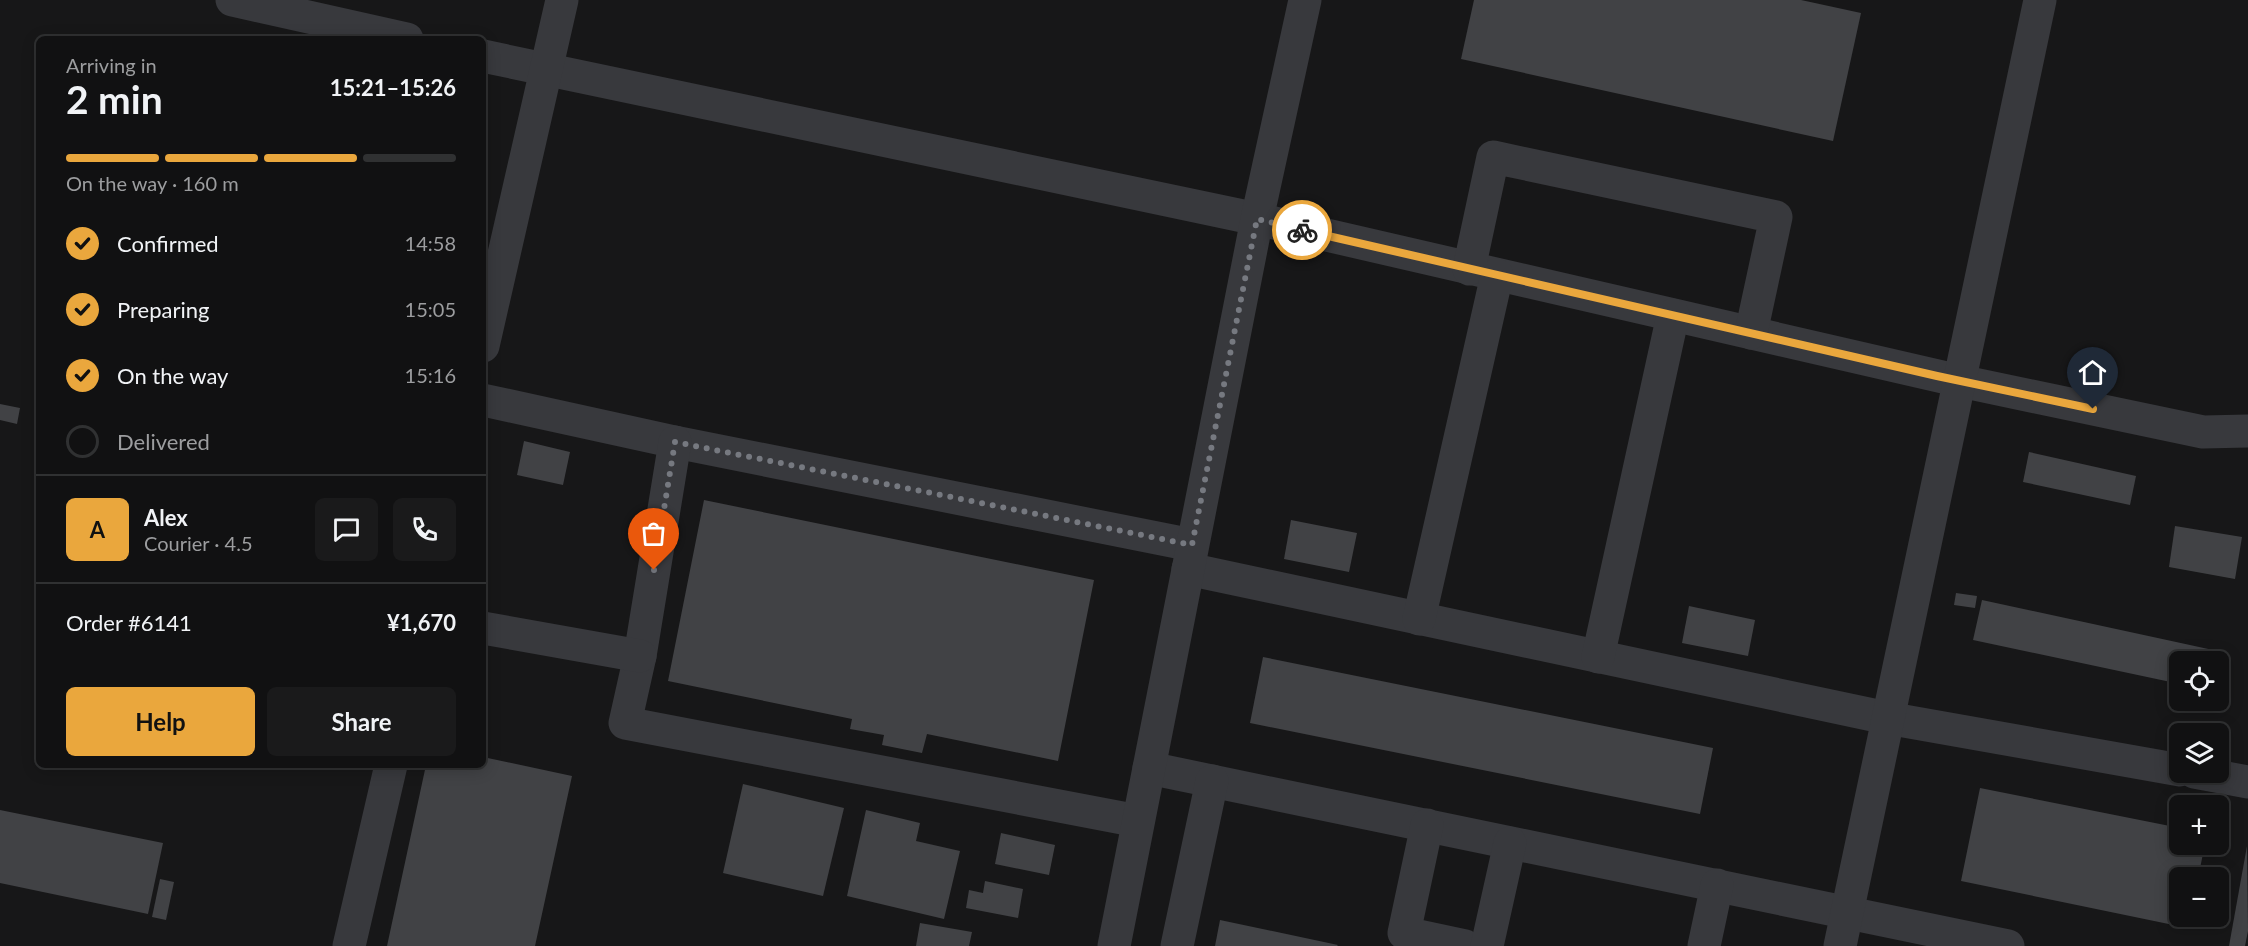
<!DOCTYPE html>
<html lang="en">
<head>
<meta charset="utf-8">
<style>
	body { margin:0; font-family:Lato,sans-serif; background:#1a1a1b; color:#f1f3f6; height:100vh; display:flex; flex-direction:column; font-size:22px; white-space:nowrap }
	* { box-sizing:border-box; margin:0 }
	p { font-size:20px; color:#9c9d9f }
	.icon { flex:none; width:33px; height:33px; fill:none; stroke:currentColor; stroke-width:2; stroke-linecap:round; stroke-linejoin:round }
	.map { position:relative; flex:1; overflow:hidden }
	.drawer { position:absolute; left:36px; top:36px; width:450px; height:732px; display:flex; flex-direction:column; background:#111112; border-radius:9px; box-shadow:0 3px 15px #0003,0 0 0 2px #303132 }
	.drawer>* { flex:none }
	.tools { position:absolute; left:2169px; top:651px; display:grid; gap:12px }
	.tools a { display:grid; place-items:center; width:60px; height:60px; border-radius:9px; background:#111112; box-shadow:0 3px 15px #0003,0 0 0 2px #303132; font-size:30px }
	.pin { position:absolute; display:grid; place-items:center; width:51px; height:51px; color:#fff; margin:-62px -26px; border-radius:50% 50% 50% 0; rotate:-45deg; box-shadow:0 0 6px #0007 }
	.pin .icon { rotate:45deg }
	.courier { position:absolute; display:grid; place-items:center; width:60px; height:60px; margin:-30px; border:4px solid #eaa73d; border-radius:50%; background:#fff; color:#222; box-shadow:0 2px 8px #0007 }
	.head em { font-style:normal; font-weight:700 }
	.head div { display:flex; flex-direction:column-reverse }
	.head { display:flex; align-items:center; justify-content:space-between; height:102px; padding:0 30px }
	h1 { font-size:39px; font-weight:700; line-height:45px }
	.bar { display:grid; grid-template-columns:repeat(4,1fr); gap:9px 6px; align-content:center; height:72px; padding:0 30px }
	.bar i { height:8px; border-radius:4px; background:#303132 }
	.bar .active { background:#eaa73d }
	.bar p { grid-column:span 4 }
	.line { display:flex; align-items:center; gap:15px; padding:0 30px; border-top:2px solid #303132 }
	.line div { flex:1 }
	.round { display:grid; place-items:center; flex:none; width:63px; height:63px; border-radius:9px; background:#1a1a1b }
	ol { padding:0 30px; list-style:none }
	li { display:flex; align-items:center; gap:18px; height:66px }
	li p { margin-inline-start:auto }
	li .icon { padding:6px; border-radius:50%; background:#eaa73d; color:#111; stroke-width:4 }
	li:last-child { color:#9c9d9f }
	li i { width:33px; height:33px; border:3px solid #303132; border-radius:50% }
	.action { display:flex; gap:12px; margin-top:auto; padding:12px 30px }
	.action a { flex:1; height:69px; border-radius:9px; background:#eaa73d; color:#111; font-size:24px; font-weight:700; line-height:69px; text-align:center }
	.action a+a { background:#1a1a1b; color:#f1f3f6 }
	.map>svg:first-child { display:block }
	.building { fill:#414245 }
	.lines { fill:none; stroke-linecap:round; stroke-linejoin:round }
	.minor { stroke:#38393d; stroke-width:33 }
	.done { stroke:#767980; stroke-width:6; stroke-dasharray:0 10.8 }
	.route { stroke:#eaa73d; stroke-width:8 }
</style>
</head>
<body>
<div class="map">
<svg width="2248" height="946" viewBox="0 0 2248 946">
	<rect width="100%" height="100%" fill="#171718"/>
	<g class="building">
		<path d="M1474,0H1801L1861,13L1833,141L1461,59Z"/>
		<path d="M0,404L20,408L17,424L0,420Z"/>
		<path d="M524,441L570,452L563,485L517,475Z"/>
		<path d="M2029,452L2136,476L2130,505L2023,482Z"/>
		<path d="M704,500L1094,580L1058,761L927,734L922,753L882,745L884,735L850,729L852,719L668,681Z"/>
		<path d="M1291,520L1357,533L1349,572L1284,559Z"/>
		<path d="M2175,526L2242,537L2235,579L2169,567Z"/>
		<path d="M1956,593L1977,596L1975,608L1954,605Z"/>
		<path d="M1982,600L2213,650L2210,662H2180V684L1973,640Z"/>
		<path d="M1689,606L1755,620L1748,656L1682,643Z"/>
		<path d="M1263,657L1713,748L1700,814L1250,723Z"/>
		<path d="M483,757L572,776L535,946H387L426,765H483Z"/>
		<path d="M743,784L844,808L823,896L723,873Z"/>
		<path d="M1980,788L2180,828V844H2205L2198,878H2180V916H2190L2188,928L1961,881Z"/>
		<path d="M0,810L163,843L148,914L0,883Z"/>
		<path d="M866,810L920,823L916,841L960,851L944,919L847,896Z"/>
		<path d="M1001,833L1055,845L1049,875L995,864Z"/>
		<path d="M2247,846L2248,931L2245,946H2229Z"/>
		<path d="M160,879L174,882L166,920L152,917Z"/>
		<path d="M985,881L1023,889L1018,918L966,908L969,890L983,893Z"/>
		<path d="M1220,920L1338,945L1337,946H1215Z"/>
		<path d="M920,923L972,932L969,946H916Z"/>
	</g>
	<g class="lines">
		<g class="minor">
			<path d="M232,0L407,39"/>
			<path d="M483,56L1257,219L1960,381L2203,432L2248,431"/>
			<path d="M1469,269L1493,157L1776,217L1751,333"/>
			<path d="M483,346L562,0"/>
			<path d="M483,400L675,442L1192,545"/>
			<path d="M675,442L640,656L625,723L1138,821"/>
			<path d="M1188,569L1887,718L2180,770"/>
			<path d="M1419,619L1497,275"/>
			<path d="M483,628L640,656"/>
			<path d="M1598,657L1673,315"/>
			<path d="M1149,768L2008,946"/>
			<path d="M2194,772L2248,782"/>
			<path d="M1427,825L1404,933L1465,946"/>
			<path d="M349,946L391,765"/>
			<path d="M1114,946L1257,219L1305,0"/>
			<path d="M1177,946L1212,781"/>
			<path d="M1487,946L1510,843"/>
			<path d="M1704,946L1717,885"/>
			<path d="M1840,946L2040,0"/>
		</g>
	</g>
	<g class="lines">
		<path class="done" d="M654,570L675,442L1192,545L1257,219L1302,230"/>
		<path class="route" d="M1302,230L1937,376L2093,409"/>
	</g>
</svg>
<div class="tools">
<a><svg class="icon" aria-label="locate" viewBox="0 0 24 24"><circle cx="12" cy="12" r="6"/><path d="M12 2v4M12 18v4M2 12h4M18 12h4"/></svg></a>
<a><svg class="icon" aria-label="layers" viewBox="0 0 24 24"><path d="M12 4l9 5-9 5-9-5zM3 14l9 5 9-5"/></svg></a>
<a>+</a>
<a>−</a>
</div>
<div class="pin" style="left:654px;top:570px;background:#ea580c"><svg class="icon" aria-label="bag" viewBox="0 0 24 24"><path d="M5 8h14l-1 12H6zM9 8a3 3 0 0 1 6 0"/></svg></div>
<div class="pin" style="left:2093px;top:409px;background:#1f2937"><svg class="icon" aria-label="home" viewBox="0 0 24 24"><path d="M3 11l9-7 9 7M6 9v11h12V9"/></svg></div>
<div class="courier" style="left:1302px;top:230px"><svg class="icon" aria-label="bike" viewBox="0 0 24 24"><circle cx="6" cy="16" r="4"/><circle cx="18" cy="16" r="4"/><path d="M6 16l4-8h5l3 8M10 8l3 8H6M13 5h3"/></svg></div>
<section class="drawer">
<div class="head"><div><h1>2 min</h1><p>Arriving in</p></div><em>15:21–15:26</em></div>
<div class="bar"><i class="active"></i><i class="active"></i><i class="active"></i><i></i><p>On the way · 160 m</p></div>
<ol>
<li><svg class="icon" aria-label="check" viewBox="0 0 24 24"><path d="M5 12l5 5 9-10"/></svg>Confirmed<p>14:58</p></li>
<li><svg class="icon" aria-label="check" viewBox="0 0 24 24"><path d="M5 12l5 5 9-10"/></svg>Preparing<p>15:05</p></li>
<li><svg class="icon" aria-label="check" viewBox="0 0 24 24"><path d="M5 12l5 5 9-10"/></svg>On the way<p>15:16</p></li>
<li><i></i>Delivered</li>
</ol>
<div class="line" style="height:108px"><b class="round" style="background:#eaa73d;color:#111">A</b><div><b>Alex</b><p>Courier · 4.5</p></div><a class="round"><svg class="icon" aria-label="chat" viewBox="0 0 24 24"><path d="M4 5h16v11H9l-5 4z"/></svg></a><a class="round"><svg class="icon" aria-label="phone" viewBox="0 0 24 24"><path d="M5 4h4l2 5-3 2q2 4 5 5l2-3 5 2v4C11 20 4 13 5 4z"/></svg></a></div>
<div class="line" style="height:78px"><div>Order #6141</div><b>¥1,670</b></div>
<div class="action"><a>Help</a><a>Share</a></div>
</section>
</div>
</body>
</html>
